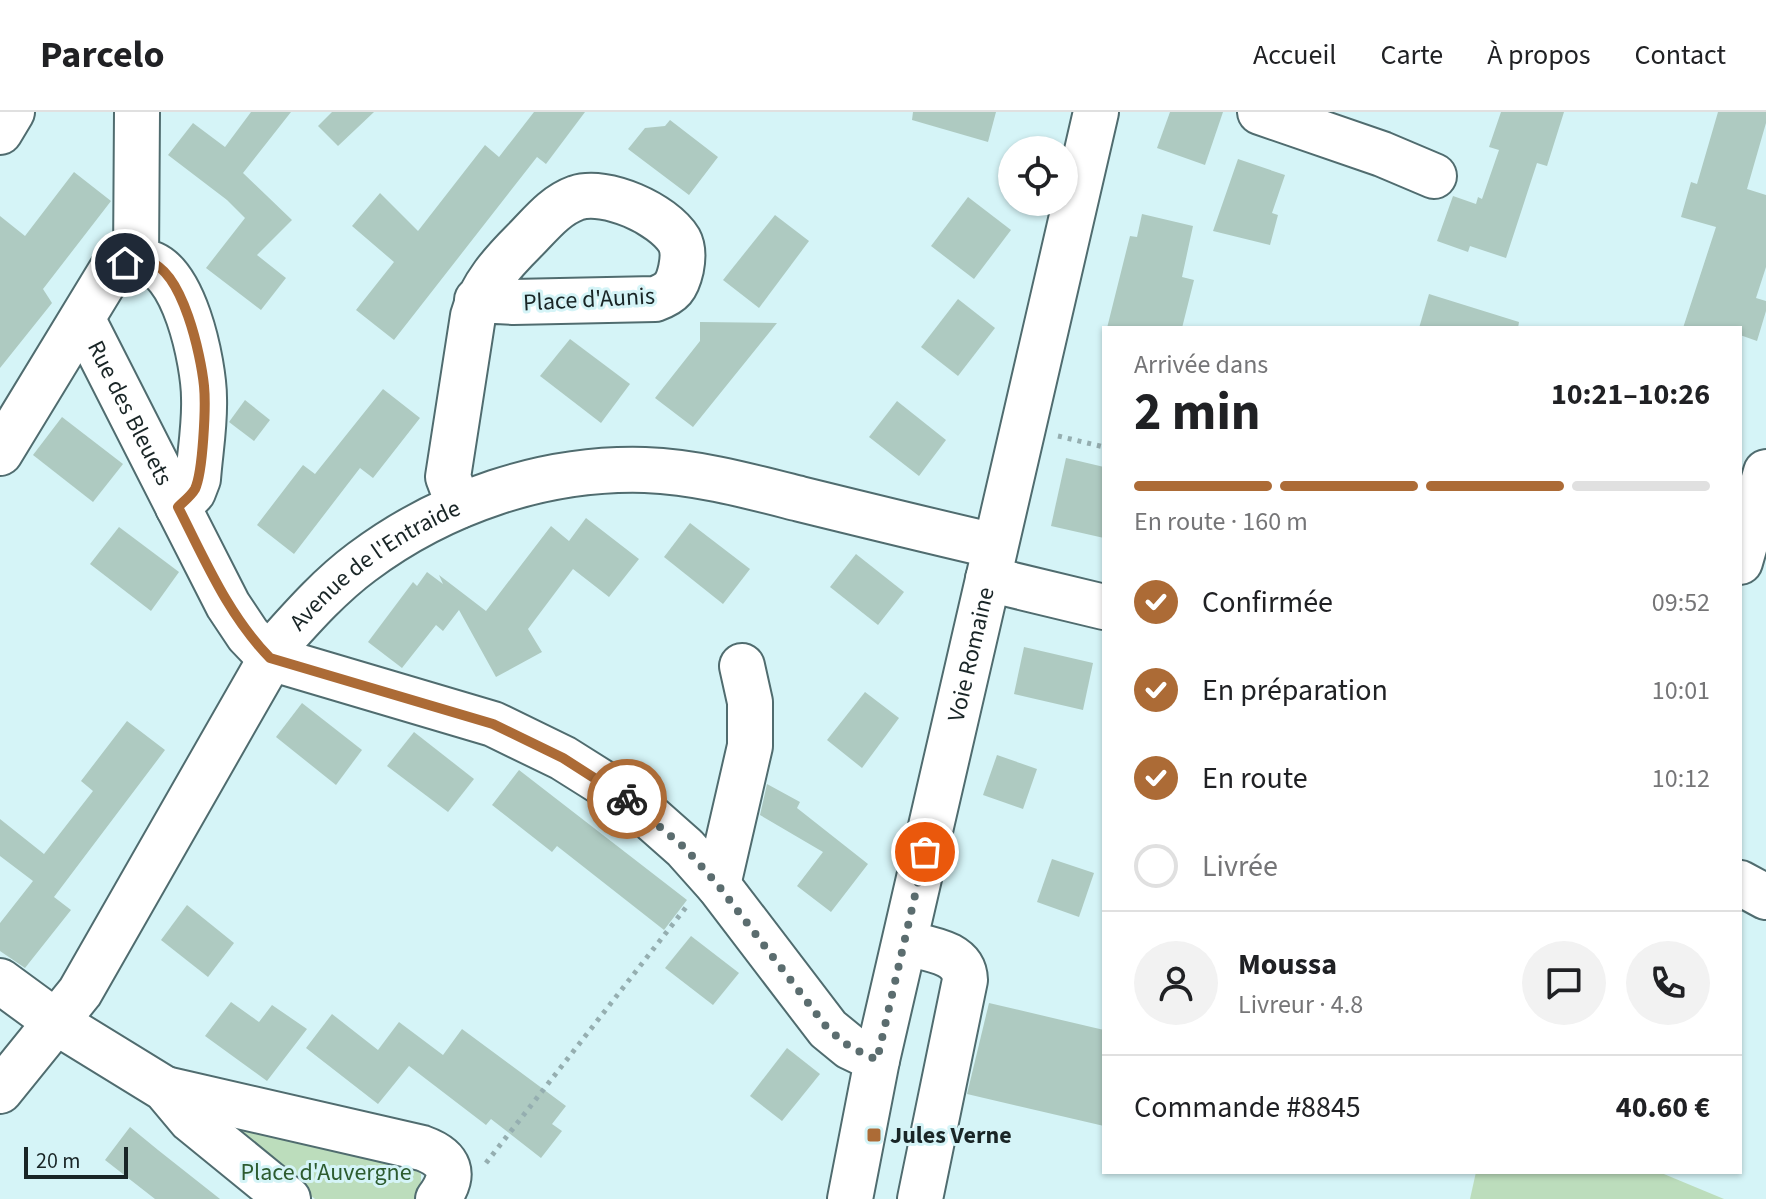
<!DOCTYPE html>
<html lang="fr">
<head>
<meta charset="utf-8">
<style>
	body { margin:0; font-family:"Source Sans 3",sans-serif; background:#f2f2f2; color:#202124; height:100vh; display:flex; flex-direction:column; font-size:30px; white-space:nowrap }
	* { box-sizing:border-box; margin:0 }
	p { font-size:26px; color:#757577 }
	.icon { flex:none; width:44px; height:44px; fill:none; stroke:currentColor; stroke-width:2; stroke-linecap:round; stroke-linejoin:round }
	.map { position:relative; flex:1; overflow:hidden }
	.panel { position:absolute; left:1102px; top:214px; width:640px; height:848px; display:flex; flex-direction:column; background:#fff; border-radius:0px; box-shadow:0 2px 6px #0004 }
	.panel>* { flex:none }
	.controls { position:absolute; left:998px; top:24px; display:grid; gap:16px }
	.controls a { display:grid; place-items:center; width:80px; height:80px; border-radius:50%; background:#fff; box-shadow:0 2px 6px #0004; font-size:40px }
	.scale { position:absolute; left:24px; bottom:20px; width:104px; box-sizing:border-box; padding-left:8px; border:4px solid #192526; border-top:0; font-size:22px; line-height:28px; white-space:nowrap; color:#192526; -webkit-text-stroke:6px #d5f4f7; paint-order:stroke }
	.pin { position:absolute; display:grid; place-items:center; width:68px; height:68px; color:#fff; margin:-34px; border:4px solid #fff; border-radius:50%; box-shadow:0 2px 8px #0007 }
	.courier { position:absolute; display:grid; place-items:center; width:80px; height:80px; margin:-40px; border:6px solid #ac6b36; border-radius:50%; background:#fff; color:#222; box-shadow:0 2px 10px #0007 }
	.headline em { font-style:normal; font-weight:700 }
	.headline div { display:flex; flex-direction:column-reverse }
	.headline { display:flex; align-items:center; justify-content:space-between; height:136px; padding:0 32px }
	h1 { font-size:52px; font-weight:700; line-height:60px }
	.bar { display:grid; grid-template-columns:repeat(4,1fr); gap:12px 8px; align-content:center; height:96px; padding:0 32px }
	.bar i { height:10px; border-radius:6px; background:#e0e0e0 }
	.bar .active { background:#ac6b36 }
	.bar p { grid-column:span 4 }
	.line { display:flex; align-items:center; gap:20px; padding:0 32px; border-top:2px solid #e0e0e0 }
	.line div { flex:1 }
	.round { display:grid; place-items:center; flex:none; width:84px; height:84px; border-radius:42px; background:#f2f2f2 }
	ol { padding:0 32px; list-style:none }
	li { display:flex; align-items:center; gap:24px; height:88px }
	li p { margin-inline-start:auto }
	li .icon { padding:8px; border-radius:50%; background:#ac6b36; color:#fff; stroke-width:4 }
	li:last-child { color:#757577 }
	li i { width:44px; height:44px; border:4px solid #e0e0e0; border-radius:50% }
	header { display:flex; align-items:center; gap:48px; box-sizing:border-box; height:112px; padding:0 40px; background:#fff; border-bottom:2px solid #e0e0e0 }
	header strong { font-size:38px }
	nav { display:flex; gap:44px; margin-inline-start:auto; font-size:28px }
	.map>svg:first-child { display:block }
	.green { fill:#bcddbc }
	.building { fill:#aecac1 }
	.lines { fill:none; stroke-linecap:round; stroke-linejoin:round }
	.minor-casing { stroke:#506c6f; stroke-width:48 }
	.path { stroke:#95aeb0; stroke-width:5; stroke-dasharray:4 6; stroke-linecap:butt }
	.minor { stroke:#fff; stroke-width:44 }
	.done { stroke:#5b6d6f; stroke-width:8; stroke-dasharray:0 14.4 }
	.route { stroke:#ac6b36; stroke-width:10 }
	.poi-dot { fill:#ac6b36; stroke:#d5f4f7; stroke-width:3 }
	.labels { text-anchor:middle; stroke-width:6; stroke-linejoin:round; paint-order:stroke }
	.street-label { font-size:24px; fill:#192526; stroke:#d5f4f7 }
	.poi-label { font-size:24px; font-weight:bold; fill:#192526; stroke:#d5f4f7; text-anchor:start }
	.park-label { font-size:24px; fill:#2d5c30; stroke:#d5f4f7 }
</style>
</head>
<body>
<header>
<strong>Parcelo</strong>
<nav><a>Accueil</a><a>Carte</a><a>À propos</a><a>Contact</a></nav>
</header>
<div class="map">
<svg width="1766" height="1087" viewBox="0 0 1766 1087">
	<rect width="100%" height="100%" fill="#d5f4f7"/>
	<g class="green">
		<path d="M213,1004L407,1050L421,1062V1081L417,1087H315Z"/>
		<path d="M1476,1060H1659L1724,1087H1470Z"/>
	</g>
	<g class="building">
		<path d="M251,0H291L243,61L292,108L257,143L286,166L261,198L206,156L245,106L227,88L168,43L193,11L225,35Z"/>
		<path d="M332,0H374L338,34L318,14Z"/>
		<path d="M534,0H585L546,52L537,45L394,228L356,198L394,150L352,114L380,81L418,119L485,33L499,45Z"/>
		<path d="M913,0H996L988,30L912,8Z"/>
		<path d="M1170,0H1223L1205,53L1157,36Z"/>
		<path d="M1501,0H1564L1547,54L1537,51L1506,146L1470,134L1468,140L1437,129L1453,84L1476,92L1478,85L1482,87L1499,38L1489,35Z"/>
		<path d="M1718,0H1766V11L1747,77L1766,83V155L1756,186L1766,189V199L1757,229L1740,223V216H1683L1716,115L1681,105L1691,70L1697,72Z"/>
		<path d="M670,8L718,45L689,83L628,37L645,16L665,14Z"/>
		<path d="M1238,47L1285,63L1272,101L1278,103L1270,133L1213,119Z"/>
		<path d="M74,60L111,89L43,177L52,191L0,256V104L25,124Z"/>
		<path d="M968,85L1011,118L974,167L931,134Z"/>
		<path d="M1142,102L1193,114L1182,165L1194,168L1182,216H1107L1130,124L1137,125Z"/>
		<path d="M775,103L809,129L759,196L723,168Z"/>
		<path d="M1429,182L1519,210L1518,216H1419Z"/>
		<path d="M958,187L995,216L958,264L921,235Z"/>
		<path d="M700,210L777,211L693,315L655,286L700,229Z"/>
		<path d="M570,227L630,272L601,311L540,264Z"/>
		<path d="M383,277L420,306L373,366L360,356L294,442L257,413L303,353L315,362Z"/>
		<path d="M245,288L270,308L254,329L229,310Z"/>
		<path d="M897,289L946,328L919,364L869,325Z"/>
		<path d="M62,305L123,352L93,390L33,343Z"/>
		<path d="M1066,346L1104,355V426L1051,414Z"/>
		<path d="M586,406L639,447L609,485L573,457L528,517L542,540L496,565L459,498L443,519L436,513L402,556L368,530L413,470L417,474L427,460L443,472L439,463L486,499L551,414L569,429Z"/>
		<path d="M690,411L750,457L723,492L664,445Z"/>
		<path d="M119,415L179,460L151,499L90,452Z"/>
		<path d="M856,442L904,480L878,513L830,475Z"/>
		<path d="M1024,535L1093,551L1083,598L1014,582Z"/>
		<path d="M865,580L899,606L862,656L827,628Z"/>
		<path d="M302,591L362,638L336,673L276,625Z"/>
		<path d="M127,609L165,638L54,785L71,798L25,856L0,839V811L33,769L0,744V707L44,742L93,679L81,669Z"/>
		<path d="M414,620L474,667L448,700L387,654Z"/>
		<path d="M997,643L1037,657L1023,697L983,683Z"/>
		<path d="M519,658L687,788L664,818L557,734L552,740L492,693Z"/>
		<path d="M767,672L800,690L797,696L868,752L831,800L797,774L823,740L760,703Z"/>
		<path d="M1052,747L1094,761L1079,805L1037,790Z"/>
		<path d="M187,793L234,831L208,865L161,828Z"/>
		<path d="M691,824L739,861L713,893L665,856Z"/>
		<path d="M231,890L259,910L272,893L307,917L267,969L205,924Z"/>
		<path d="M989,891L1104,918V1014L967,982Z"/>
		<path d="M332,902L378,938L399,910L443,943L462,917L566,994L552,1012L562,1019L541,1046L491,1007L486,1013L409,954L378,992L306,936Z"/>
		<path d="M787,936L820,962L782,1009L750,984Z"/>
		<path d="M130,1015L158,1038L220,1087H155L105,1048Z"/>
	</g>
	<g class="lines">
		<g class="minor-casing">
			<g id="minor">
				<path d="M1260,0L1382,42L1434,64"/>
				<path d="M0,20L12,0"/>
				<path d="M136,150L137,0"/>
				<path id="s1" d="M83,208L228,493L248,523L270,546L493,612L563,646L633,690L685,736L718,773L828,917L850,935L877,948"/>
				<path d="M0,341L112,157C120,150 131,150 141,150C184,149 204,253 204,286C205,313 200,340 198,367L193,380L178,395"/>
				<path d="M459,394L448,365L473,204C481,174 503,150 524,129C540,113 554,94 576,86C606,76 663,102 679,128C684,137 683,147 681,157C677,175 672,181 655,187L513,190L477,188"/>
				<path d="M1740,450L1766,360"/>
				<path d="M988,467L1104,495"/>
				<path d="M1740,771L1766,785"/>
				<path d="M718,773L750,634V590L742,554"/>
				<path d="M905,831C927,837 964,839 965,868L920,1087"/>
				<path d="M0,869L56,910L165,977L191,1008L288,1087"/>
				<path d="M165,977L422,1036C450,1046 457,1062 438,1087"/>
				<path id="s2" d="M0,979L80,880L280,530C305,502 331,473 362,450C442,390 544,355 645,358C698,360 749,374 800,387C865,403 930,419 995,434"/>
				<path id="s3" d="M850,1087L877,948L1096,0"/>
			</g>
		</g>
		<g class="path">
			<path d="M1058,324L1104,335"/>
			<path d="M486,1051L687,794"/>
		</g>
		<use href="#minor" class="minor"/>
	</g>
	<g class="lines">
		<path class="done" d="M627,687L685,736L718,773L828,917L850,935L877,948L925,740"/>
		<path class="route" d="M125,151C132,150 142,148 149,150C183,159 201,244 204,274C206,294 203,360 195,377C191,384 184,389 178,395C205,448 228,503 270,546L493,612L563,646L627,687"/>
	</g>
	<rect class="poi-dot" x="866" y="1015" width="16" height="16" rx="4"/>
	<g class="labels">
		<g class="street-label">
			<text transform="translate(589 187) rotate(-3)" y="8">Place d'Aunis</text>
			<text dy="8" stroke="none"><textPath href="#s1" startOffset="104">Rue des Bleuets</textPath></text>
			<text dy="8" stroke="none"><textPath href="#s2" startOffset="654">Avenue de l'Entraide</textPath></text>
			<text dy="8" stroke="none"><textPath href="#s3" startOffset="558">Voie Romaine</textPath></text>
		</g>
		<g class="poi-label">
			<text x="890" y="1031">Jules Verne</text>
		</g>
		<g class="park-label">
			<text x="326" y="1068">Place d'Auvergne</text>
		</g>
	</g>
</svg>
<div class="controls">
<a><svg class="icon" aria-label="locate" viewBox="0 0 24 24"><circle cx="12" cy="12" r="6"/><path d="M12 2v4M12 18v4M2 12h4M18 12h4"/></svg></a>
</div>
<div class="scale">20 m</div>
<div class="pin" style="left:925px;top:740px;background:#ea580c"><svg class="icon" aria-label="bag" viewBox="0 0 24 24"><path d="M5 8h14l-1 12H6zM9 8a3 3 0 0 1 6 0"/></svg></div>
<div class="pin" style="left:125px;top:151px;background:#1f2937"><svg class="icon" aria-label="home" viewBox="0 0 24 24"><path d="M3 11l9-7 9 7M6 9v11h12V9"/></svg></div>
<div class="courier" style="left:627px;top:687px"><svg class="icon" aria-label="bike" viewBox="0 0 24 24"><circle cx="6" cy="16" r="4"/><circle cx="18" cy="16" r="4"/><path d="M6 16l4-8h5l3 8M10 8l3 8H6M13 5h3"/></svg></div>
<section class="panel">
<div class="headline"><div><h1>2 min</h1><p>Arrivée dans</p></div><em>10:21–10:26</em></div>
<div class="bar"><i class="active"></i><i class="active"></i><i class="active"></i><i></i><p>En route · 160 m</p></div>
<ol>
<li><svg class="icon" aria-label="check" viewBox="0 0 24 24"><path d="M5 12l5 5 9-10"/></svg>Confirmée<p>09:52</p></li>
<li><svg class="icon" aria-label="check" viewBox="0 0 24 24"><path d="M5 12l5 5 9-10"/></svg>En préparation<p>10:01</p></li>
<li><svg class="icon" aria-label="check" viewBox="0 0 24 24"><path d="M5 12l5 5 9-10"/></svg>En route<p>10:12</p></li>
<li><i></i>Livrée</li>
</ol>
<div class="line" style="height:144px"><a class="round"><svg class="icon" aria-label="person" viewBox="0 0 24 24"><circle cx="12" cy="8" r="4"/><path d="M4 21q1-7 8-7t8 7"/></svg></a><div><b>Moussa</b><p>Livreur · 4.8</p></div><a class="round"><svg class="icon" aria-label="chat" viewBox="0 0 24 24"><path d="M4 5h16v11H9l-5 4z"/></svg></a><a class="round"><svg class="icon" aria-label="phone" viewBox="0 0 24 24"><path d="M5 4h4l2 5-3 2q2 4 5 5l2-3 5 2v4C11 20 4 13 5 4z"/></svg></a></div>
<div class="line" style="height:104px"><div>Commande #8845</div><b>40.60 €</b></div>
</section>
</div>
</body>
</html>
